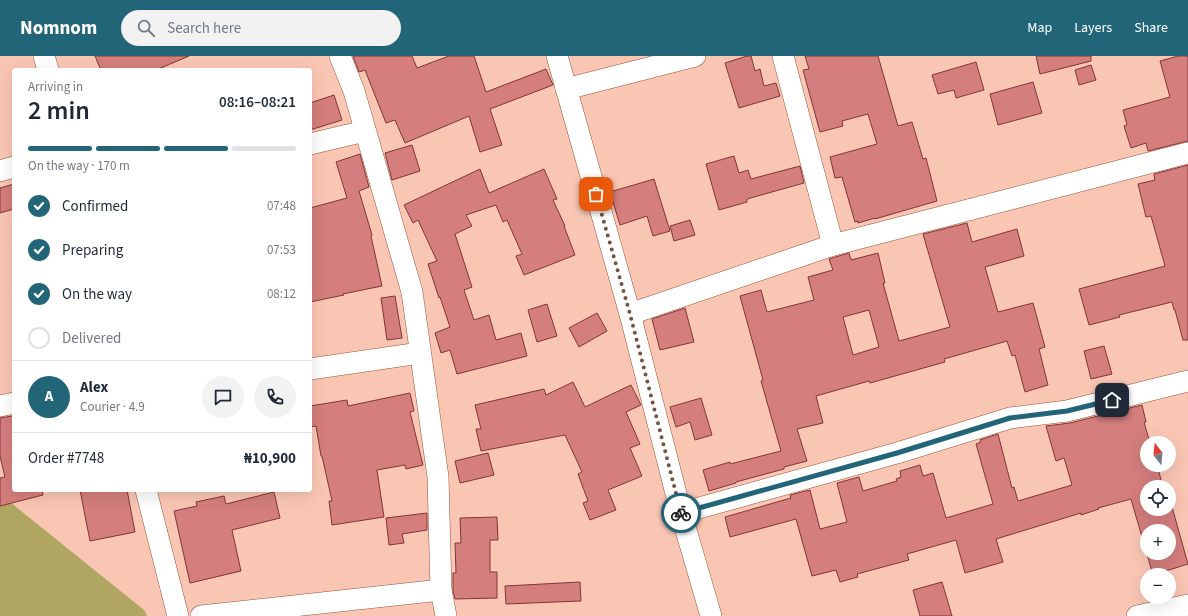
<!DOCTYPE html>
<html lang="en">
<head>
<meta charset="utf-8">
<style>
	body { margin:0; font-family:"Source Sans 3",sans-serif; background:#f2f2f3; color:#1f2937; height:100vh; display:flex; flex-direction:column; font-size:15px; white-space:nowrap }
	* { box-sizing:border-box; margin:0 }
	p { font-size:13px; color:#747a83 }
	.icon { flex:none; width:22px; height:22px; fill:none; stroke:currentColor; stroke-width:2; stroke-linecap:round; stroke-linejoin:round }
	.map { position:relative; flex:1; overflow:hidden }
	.panel { position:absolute; left:12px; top:12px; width:300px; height:424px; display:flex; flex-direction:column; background:#fff; border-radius:4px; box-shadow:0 4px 16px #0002 }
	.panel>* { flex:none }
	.needle { width:26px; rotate:344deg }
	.fabs { position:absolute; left:1140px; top:380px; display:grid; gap:8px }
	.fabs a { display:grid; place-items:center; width:36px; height:36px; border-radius:50%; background:#fff; box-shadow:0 4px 16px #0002; font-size:20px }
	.pin { position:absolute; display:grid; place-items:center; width:34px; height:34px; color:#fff; margin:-17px; border-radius:8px; box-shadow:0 2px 6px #0006 }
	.courier { position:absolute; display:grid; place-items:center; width:40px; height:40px; margin:-20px; border:3px solid #226478; border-radius:50%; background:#fff; color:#222; box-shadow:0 1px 5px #0007 }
	.summary em { font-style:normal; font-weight:600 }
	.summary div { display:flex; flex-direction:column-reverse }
	.summary { display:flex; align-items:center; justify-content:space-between; height:68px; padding:0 16px }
	h1 { font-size:26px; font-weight:600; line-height:30px }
	.bar { display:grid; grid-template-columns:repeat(4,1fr); gap:6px 4px; align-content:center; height:48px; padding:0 16px }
	.bar i { height:5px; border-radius:3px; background:#e0e1e3 }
	.bar .selected { background:#226478 }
	.bar p { grid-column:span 4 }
	.line { display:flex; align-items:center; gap:10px; padding:0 16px; border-top:1px solid #e0e1e3 }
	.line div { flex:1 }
	.round { display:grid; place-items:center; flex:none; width:42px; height:42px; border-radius:21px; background:#f2f2f3 }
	ol { padding:0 16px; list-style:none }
	li { display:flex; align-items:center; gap:12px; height:44px }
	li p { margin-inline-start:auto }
	li .icon { padding:4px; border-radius:50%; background:#226478; color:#fff; stroke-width:4 }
	li:last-child { color:#747a83 }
	li i { width:22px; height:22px; border:2px solid #e0e1e3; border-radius:50% }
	header { display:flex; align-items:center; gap:24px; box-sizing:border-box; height:56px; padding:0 20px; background:#226478; color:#fff }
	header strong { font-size:19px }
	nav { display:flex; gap:22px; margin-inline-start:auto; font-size:14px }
	.search { width:280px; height:36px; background:#f2f2f3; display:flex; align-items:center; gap:10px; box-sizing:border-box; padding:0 14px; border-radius:22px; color:#747a83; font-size:15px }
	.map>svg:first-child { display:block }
	.green { fill:#b0a561 }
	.building { fill:#d47e7d; stroke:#833538; fill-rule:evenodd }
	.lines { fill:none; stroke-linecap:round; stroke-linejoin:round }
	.minor-casing { stroke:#9c5136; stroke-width:22 }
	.minor { stroke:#fff; stroke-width:21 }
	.done { stroke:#775144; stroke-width:4; stroke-dasharray:0 7.2 }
	.route { stroke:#226478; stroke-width:5 }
</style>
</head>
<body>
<header>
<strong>Nomnom</strong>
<div class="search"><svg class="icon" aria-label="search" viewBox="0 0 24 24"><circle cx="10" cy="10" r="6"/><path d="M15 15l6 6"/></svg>Search here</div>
<nav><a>Map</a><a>Layers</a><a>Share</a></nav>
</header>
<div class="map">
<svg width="1188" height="560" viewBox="0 0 1188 560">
	<rect width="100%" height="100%" fill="#fac6b4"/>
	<path class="green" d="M0,438L144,554L147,560H0Z"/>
	<g class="building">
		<path d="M95,0H189L156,14H101Z"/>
		<path d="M353,0H412L417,12L449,0H474L486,36L546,13L553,29L490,53L502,89L480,96L469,60L405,87L395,64L386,67L365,14L359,16Z"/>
		<path d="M747,0H751L755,15L760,13L764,30L776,27L780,40L739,52L725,7Z"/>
		<path d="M805,0H878L898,70L912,66L923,103L926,102L937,145L875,163V162L858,167V165L855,166L842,121L835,122L830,101L877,88L868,58L842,65L843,70L820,76L803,14L809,13Z"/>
		<path d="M1036,0H1091V5L1040,18Z"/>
		<path d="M1178,0H1188V85L1148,95L1146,87L1131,92L1124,70L1127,69L1123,54L1170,41L1160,5Z"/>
		<path d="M976,6L984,34L956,42L954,34L938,38L932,19Z"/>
		<path d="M1091,9L1096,24L1079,29L1075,14Z"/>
		<path d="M1033,26L1042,57L998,69L990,38Z"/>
		<path d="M334,39L342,64L310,74V47Z"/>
		<path d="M412,89L420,115L392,124L385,97Z"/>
		<path d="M360,98L369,131L359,135L372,179L371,180L382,230L343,238L344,239L310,246V152L347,142L336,106Z"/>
		<path d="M734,100L739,117L748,114L751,123L800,110L804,127L747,143V146L719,154L706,108Z"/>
		<path d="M1188,109V284H1183L1175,254H1174L1172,246L1119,259L1120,261L1089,269L1079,233L1165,210L1151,160L1146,161L1138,128L1155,124L1154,118Z"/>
		<path d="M480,113L489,137L544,113L557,143L553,144L565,170H564L575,199L524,219L516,200L522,198L507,164L503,166L496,149L466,159L472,170L455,178L472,231L464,234L474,264L489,259L496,284L521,277L527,300L457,318L450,294L441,297L435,277L450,271L440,241L439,242L428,208L437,205L418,164L413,167L404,149Z"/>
		<path d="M654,123L670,175L653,180L647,160L620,169L610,136Z"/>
		<path d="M14,128V153L0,157V132Z"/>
		<path d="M690,164L695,179L674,185L670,170Z"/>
		<path d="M967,167L972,186L1017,173L1024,200L985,211L998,256L1033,247L1045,291L1039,293L1048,329L1025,336L1015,299L1012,300L1007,285L944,303L945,306L870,327L869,325L816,340L823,367L797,373L807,405L784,411V413L736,426V427L709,435L703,414L730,406V408L781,395L761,325L763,324L740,240L761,234L767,256L814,244L808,221L833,214L829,203L849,197L851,204L878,197L885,227H883L899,285L950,271L923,178ZM869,254L879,291L853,299L843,261Z"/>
		<path d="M395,240L402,282L387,284L381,242Z"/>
		<path d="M547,248L557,280L537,286L528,254Z"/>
		<path d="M685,252L694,286L660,294L652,263Z"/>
		<path d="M597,257L607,275L579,291L569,272Z"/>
		<path d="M1104,290L1112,318L1091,323L1084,295Z"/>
		<path d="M573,326L585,351L631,329L641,349L626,356L640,388L630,392L642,420L608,434L616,454L590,464L583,447L588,445L578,418L582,416L565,379L481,395L476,373H481L475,349L544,333L546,339Z"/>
		<path d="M410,337L414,355L410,356L423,409L406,413L405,409L377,414L384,461L332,469L329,445H332L322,400H321L316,370L310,371V350L347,344L348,350Z"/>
		<path d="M701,342L712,379L695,384L690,366L676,371L670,351Z"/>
		<path d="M1142,349L1146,366H1144L1150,387H1147V409H1157L1163,431H1147V453H1169V452L1172,451L1188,508L1153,519L1131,443L1098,452L1099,453L1081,459V457L996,483L1003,506L965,517L956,484L907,498L909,504L857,518L858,521L840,526L836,514L812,520L796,463L730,481L725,461L791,442L790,439L810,434L820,473L847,466L837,427L859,421L863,435L897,425L896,423L901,421L900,415L920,409L923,420L933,417L946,462L993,448L976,388L981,386L980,384L998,378L1012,432L1014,431L1018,445L1072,429L1064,402L1056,405L1046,370L1070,367ZM1147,475H1169V497H1147Z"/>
		<path d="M12,360L14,366V434H42L43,439L0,450V422L5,421L0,400V362Z"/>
		<path d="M488,397L494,419L460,427L455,405Z"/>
		<path d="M80,434H127L135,476L90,485Z"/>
		<path d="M274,436L280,462L232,474L241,515L190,527L174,455L197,450L196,446L224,440L226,448Z"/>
		<path d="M427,457V474L402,478L404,487L389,489L386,462Z"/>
		<path d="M497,461L498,484H490V516H497V542L455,543L453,534V517H456L455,487H461L460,462Z"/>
		<path d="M580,526L581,545L506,548L505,530Z"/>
		<path d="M942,526L952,560H920L913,534Z"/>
	</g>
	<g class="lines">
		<g class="minor-casing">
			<g id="minor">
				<path d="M44,0L48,14"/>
				<path d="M340,0L354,35L412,236L438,421L441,534L446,560"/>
				<path d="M557,0L630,258L681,457L711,560"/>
				<path d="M783,0L833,189"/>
				<path d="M566,33L695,0"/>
				<path d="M310,88L365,75"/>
				<path d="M0,115L14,111"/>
				<path d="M630,258L833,189L1188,97"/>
				<path d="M310,313L420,297"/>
				<path d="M0,350L14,347"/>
				<path d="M146,434L178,560"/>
				<path d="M681,457L897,397L1010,362L1067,355L1188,325"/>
				<path d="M201,560L441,534"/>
				<path d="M1137,560L1188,549"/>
			</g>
		</g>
		<use href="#minor" class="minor"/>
	</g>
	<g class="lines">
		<path class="done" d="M596,138L630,258L681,457"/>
		<path class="route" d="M681,457L897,397L1010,362L1067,355L1112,344"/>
	</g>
</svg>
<div class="fabs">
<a><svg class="needle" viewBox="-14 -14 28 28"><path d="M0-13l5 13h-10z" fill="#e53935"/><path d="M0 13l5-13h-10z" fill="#747a83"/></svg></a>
<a><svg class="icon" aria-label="locate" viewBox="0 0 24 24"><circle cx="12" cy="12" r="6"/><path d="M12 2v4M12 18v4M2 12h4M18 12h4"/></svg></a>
<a>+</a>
<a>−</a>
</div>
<div class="pin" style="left:596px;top:138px;background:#ea580c"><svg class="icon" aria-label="bag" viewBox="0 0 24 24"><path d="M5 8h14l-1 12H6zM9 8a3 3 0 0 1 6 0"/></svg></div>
<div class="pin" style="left:1112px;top:344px;background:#1f2937"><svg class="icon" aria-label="home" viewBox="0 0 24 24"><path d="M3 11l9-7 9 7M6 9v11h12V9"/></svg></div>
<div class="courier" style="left:681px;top:457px"><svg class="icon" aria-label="bike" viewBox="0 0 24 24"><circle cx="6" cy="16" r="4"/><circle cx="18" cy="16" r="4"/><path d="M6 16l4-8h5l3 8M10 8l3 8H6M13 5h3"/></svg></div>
<section class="panel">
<div class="summary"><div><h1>2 min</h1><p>Arriving in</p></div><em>08:16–08:21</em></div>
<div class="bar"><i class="selected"></i><i class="selected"></i><i class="selected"></i><i></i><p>On the way · 170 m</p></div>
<ol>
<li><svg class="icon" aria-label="check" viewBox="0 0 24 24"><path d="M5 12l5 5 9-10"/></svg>Confirmed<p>07:48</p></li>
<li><svg class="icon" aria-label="check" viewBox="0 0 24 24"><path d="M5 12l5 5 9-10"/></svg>Preparing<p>07:53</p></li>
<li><svg class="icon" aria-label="check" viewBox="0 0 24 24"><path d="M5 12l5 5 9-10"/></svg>On the way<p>08:12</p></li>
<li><i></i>Delivered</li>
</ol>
<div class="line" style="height:72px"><b class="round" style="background:#226478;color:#fff">A</b><div><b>Alex</b><p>Courier · 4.9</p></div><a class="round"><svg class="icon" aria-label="chat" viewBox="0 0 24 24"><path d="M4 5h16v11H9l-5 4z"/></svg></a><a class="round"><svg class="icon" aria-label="phone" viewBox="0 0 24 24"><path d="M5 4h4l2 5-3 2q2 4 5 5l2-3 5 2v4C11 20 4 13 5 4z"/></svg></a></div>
<div class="line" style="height:52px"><div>Order #7748</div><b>₦10,900</b></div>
</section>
</div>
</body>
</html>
